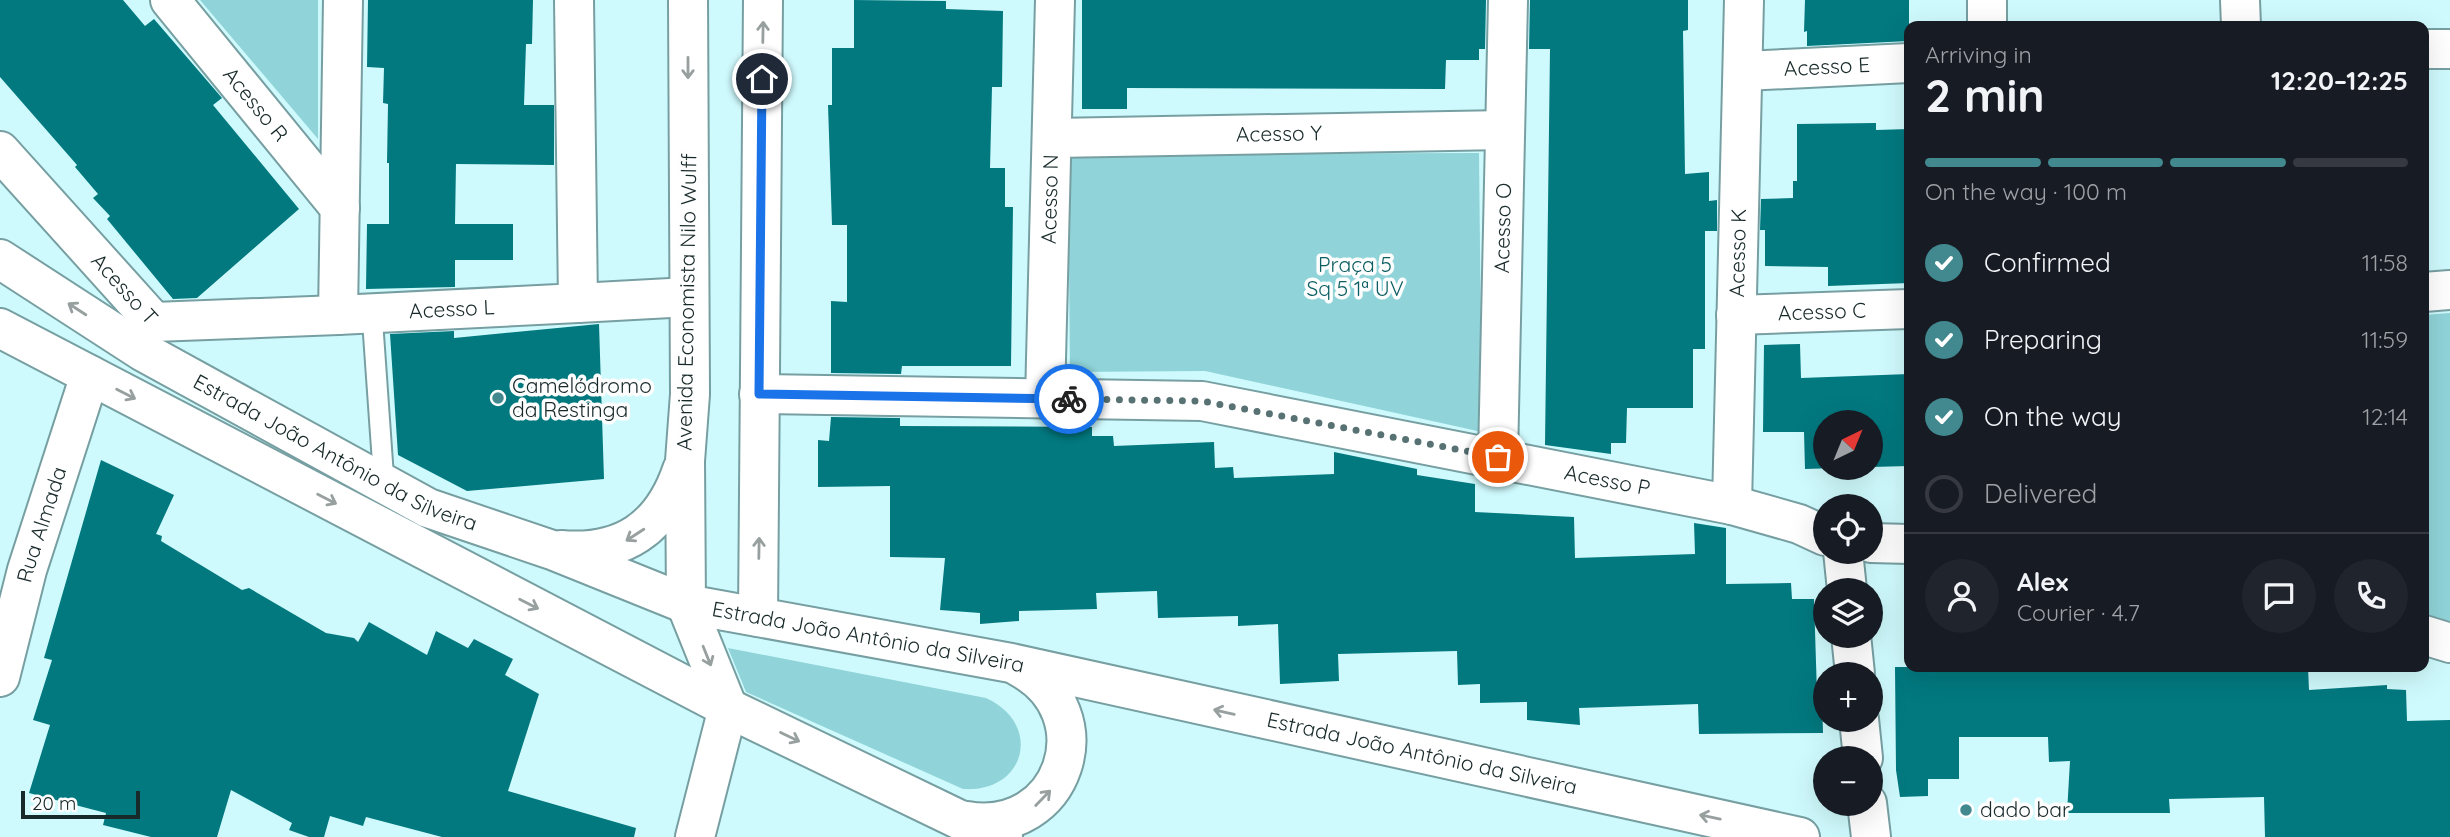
<!DOCTYPE html>
<html lang="en">
<head>
<meta charset="utf-8">
<style>
	body { margin:0; font-family:Quicksand,sans-serif; background:#20242c; color:#f1f3f6; height:100vh; display:flex; flex-direction:column; font-size:26px; white-space:nowrap }
	* { box-sizing:border-box; margin:0 }
	p { font-size:23px; color:#9ea1a6 }
	.icon { flex:none; width:38px; height:38px; fill:none; stroke:currentColor; stroke-width:2; stroke-linecap:round; stroke-linejoin:round }
	.map { position:relative; flex:1; overflow:hidden }
	.details { position:absolute; left:1904px; top:21px; width:525px; height:651px; display:flex; flex-direction:column; background:#171b24; border-radius:14px; box-shadow:0 7px 28px #0002 }
	.details>* { flex:none }
	.needle { width:46px; rotate:43deg }
	.tools { position:absolute; left:1813px; top:410px; display:grid; gap:14px }
	.tools a { display:grid; place-items:center; width:70px; height:70px; border-radius:50%; background:#171b24; box-shadow:0 7px 28px #0002; font-size:35px }
	.scale { position:absolute; left:21px; bottom:18px; width:119px; box-sizing:border-box; padding-left:7px; border:4px solid #18292a; border-top:0; font-size:19px; line-height:24px; white-space:nowrap; color:#18292a; -webkit-text-stroke:5px #fefefe; paint-order:stroke }
	.pin { position:absolute; display:grid; place-items:center; width:60px; height:60px; color:#fff; margin:-30px; border:4px solid #fff; border-radius:50%; box-shadow:0 2px 7px #0007 }
	.courier { position:absolute; display:grid; place-items:center; width:70px; height:70px; margin:-35px; border:5px solid #1a73e8; border-radius:50%; background:#fff; color:#222; box-shadow:0 2px 9px #0007 }
	.summary em { font-style:normal; font-weight:700 }
	.summary div { display:flex; flex-direction:column-reverse }
	.summary { display:flex; align-items:center; justify-content:space-between; height:119px; padding:0 21px }
	h1 { font-size:46px; font-weight:700; line-height:52px }
	.bar { display:grid; grid-template-columns:repeat(4,1fr); gap:10px 7px; align-content:center; height:84px; padding:0 21px }
	.bar i { height:9px; border-radius:5px; background:#363941 }
	.bar .selected { background:#41898e }
	.bar p { grid-column:span 4 }
	.line { display:flex; align-items:center; gap:18px; padding:0 21px; border-top:2px solid #363941 }
	.line div { flex:1 }
	.round { display:grid; place-items:center; flex:none; width:74px; height:74px; border-radius:37px; background:#20242c }
	ol { padding:0 21px; list-style:none }
	li { display:flex; align-items:center; gap:21px; height:77px }
	li p { margin-inline-start:auto }
	li .icon { padding:7px; border-radius:50%; background:#41898e; color:#fff; stroke-width:4 }
	li:last-child { color:#9ea1a6 }
	li i { width:38px; height:38px; border:4px solid #363941; border-radius:50% }
	.map>svg:first-child { display:block }
	.green { fill:#90d4d9 }
	.building { fill:#02797f }
	.lines { fill:none; stroke-linecap:round; stroke-linejoin:round }
	.lane-casing { stroke:#779fa2; stroke-width:23 }
	.street-casing { stroke:#779fa2; stroke-width:42 }
	.secondary-casing { stroke:#779fa2; stroke-width:42 }
	.lane { stroke:#fff; stroke-width:19 }
	.street { stroke:#fff; stroke-width:38 }
	.secondary { stroke:#fff; stroke-width:38 }
	.oneway { stroke:#979f9f }
	.done { stroke:#587274; stroke-width:7; stroke-dasharray:0 12.6 }
	.route { stroke:#1a73e8; stroke-width:9 }
	.poi-dot { fill:#41898e; stroke:#fefefe; stroke-width:2.5 }
	.labels { text-anchor:middle; stroke-width:7; stroke-linejoin:round; paint-order:stroke }
	.street-label { font-size:21px; fill:#18292a; stroke:#fefefe }
	.park-label { font-size:21px; fill:#0b5e62; stroke:#fefefe }
	.poi-label { font-size:21px; fill:#18292a; stroke:#fefefe; text-anchor:start }
</style>
</head>
<body>
<div class="map">
<svg width="2450" height="837" viewBox="0 0 2450 837">
	<rect width="100%" height="100%" fill="#cffafd"/>
	<g class="green">
		<path d="M200,0H318V139Z"/>
		<path d="M1479,153L1482,432L1205,371L1070,372L1068,154Z"/>
		<path d="M2450,313V621L2424,614V315Z"/>
		<path d="M728,648L986,698C1043,724 1026,793 963,789L746,692Z"/>
	</g>
	<g class="building">
		<path d="M0,0H123L145,26L154,19L222,98L213,105L299,209L197,298L173,299L107,219L110,216L93,198L98,194L75,167L77,165L0,77Z"/>
		<path d="M368,0H533L532,44H526L524,105H554V165L456,164L455,224H513V260H455V287L366,289L367,224H389V163H387L388,104L383,103L384,68L367,67Z"/>
		<path d="M854,0L946,1V9L1003,11L1002,87H992L990,168H1005V207H1013L1011,366H902L901,374L831,373V301L847,302V225H832L828,105H832V48H854Z"/>
		<path d="M1082,0H1486L1485,49H1479V60H1446L1445,89L1127,88V109H1082Z"/>
		<path d="M1530,0H1688V30L1683,31L1685,174L1709,172V201L1717,200V231H1705V349H1693V408H1627L1626,443H1611V454L1545,445L1550,49H1529Z"/>
		<path d="M1805,0H1909V41L1807,46V31L1804,32Z"/>
		<path d="M1876,123V130L1909,129V283L1828,286V267L1765,266V230H1760L1761,199L1793,198V181H1797V124Z"/>
		<path d="M599,324L604,479L467,491L398,455L390,334L454,331V338Z"/>
		<path d="M1800,344L1801,378L1909,374V466L1871,467V422H1825V467H1868L1805,469L1804,432H1763L1764,345Z"/>
		<path d="M831,417L900,418V426L1092,427V436H1113L1114,446L1214,442L1215,468L1233,467L1234,478L1334,474V452L1417,469V475L1475,484V512L1574,517L1575,558L1695,554L1694,523L1726,528V584L1791,583L1792,599H1814L1817,694L1822,693L1823,733L1699,734L1698,704L1579,708L1580,725L1527,720V702L1480,703V684L1458,685L1457,651L1338,654L1339,681L1280,684L1278,624L1238,626V616L1158,618L1157,591L1096,593L1097,609L1019,611V621L980,624V613L940,610L945,558L890,557V486L818,487V440L829,441Z"/>
		<path d="M101,460L174,495L156,534L162,536L161,541L242,590L249,588L326,633L354,638L358,642L369,622L427,655L436,631L468,648L474,639L513,659L505,675L539,694L508,791L636,828L634,837H442L366,817L363,826L330,816L324,837H309L289,830L292,823L231,790L217,837H151L103,825L106,813L29,793L50,725L33,720L52,660L44,658Z"/>
		<path d="M1895,667H2308L2309,690L2387,685V689L2406,690L2407,721L2450,720V837H2265L2264,797L2169,799L2170,813H2067L2070,761L2049,762L2048,737H1959V779H1928V796L1900,797L1896,770Z"/>
	</g>
	<g class="lines">
		<g class="lane-casing">
			<path id="lane" d="M372,313L384,484"/>
		</g>
		<g class="street-casing">
			<g id="street">
				<path id="s1" d="M170,0L340,208"/>
				<path id="s2" d="M343,0L338,315L578,303L574,0"/>
				<path d="M1987,0V26"/>
				<path d="M2240,0L2241,26"/>
				<path d="M2424,49H2450"/>
				<path id="s3" d="M1745,71L1909,63"/>
				<path id="s4" d="M1053,138L1505,130"/>
				<path id="s5" d="M0,151L154,322L338,315"/>
				<path d="M2424,292L2450,290"/>
				<path d="M578,303L689,297"/>
				<path id="s6" d="M1736,315L1909,309"/>
				<path id="s7" d="M759,394L1202,401L1732,505L1799,524L1825,536"/>
				<path id="s8" d="M1045,399L1055,0"/>
				<path id="s9" d="M1498,457L1508,0"/>
				<path id="s10" d="M1732,505L1744,0"/>
				<path d="M1871,543L1909,544"/>
				<path d="M1843,551L1847,590"/>
				<path d="M1851,635L1855,674"/>
				<path d="M2424,635L2450,643"/>
				<path id="s11" d="M0,677L27,570L90,375"/>
				<path d="M1859,719L1863,758"/>
				<path d="M1867,803L1871,837"/>
				<path d="M695,837L728,708"/>
			</g>
		</g>
		<g class="secondary-casing">
			<g id="secondary">
				<path d="M688,0L690,394L685,461L686,604L728,708"/>
				<path id="s12" d="M0,259L142,351L428,508L552,550L686,604L1011,663L1800,837"/>
				<path d="M0,328L728,708L958,819L1003,837"/>
				<path d="M561,550C622,555 662,529 682,470"/>
				<path d="M758,617L763,0"/>
				<path d="M967,821C1064,837 1106,713 1019,667"/>
			</g>
		</g>
		<use href="#lane" class="lane"/>
		<use href="#street" class="street"/>
		<use href="#secondary" class="secondary"/>
	</g>
	<defs><path id="oneway-shaft" d="M-6 0H5M1.5-3L5.5 0L1.5 3" fill="none" stroke-width="1.6" stroke-linecap="round" stroke-linejoin="round" transform="scale(1.75)"/></defs>
	<g class="oneway">
		<use href="#oneway-shaft" transform="translate(763 32) rotate(-89)"/>
		<use href="#oneway-shaft" transform="translate(688 68) rotate(90)"/>
		<use href="#oneway-shaft" transform="translate(77 309) rotate(-147)"/>
		<use href="#oneway-shaft" transform="translate(126 394) rotate(27)"/>
		<use href="#oneway-shaft" transform="translate(327 499) rotate(27)"/>
		<use href="#oneway-shaft" transform="translate(635 535) rotate(147)"/>
		<use href="#oneway-shaft" transform="translate(759 548) rotate(-89)"/>
		<use href="#oneway-shaft" transform="translate(529 604) rotate(27)"/>
		<use href="#oneway-shaft" transform="translate(707 656) rotate(68)"/>
		<use href="#oneway-shaft" transform="translate(1224 712) rotate(-167)"/>
		<use href="#oneway-shaft" transform="translate(790 737) rotate(26)"/>
		<use href="#oneway-shaft" transform="translate(1043 798) rotate(-46)"/>
		<use href="#oneway-shaft" transform="translate(1710 817) rotate(-168)"/>
	</g>
	<g class="lines">
		<path class="done" d="M1069,399L1202,401L1498,457"/>
		<path class="route" d="M762,79L759,394L1069,399"/>
	</g>
	<g class="poi-dot">
		<circle cx="498" cy="398" r="7"/>
		<circle cx="1966" cy="810" r="7"/>
	</g>
	<g class="labels">
		<g class="street-label">
			<text dy="7" stroke="none"><textPath href="#s3" startOffset="82">Acesso E</textPath></text>
			<text dy="7" stroke="none"><textPath href="#s1" startOffset="135">Acesso R</textPath></text>
			<text dy="7" stroke="none"><textPath href="#s4" startOffset="226">Acesso Y</textPath></text>
			<text dy="7" stroke="none"><textPath href="#s8" startOffset="200">Acesso N</textPath></text>
			<text dy="7" stroke="none"><textPath href="#s9" startOffset="229">Acesso O</textPath></text>
			<text dy="7" stroke="none"><textPath href="#s10" startOffset="252">Acesso K</textPath></text>
			<text dy="7" stroke="none"><textPath href="#s5" startOffset="186">Acesso T</textPath></text>
			<text transform="translate(687 302) rotate(-89)" y="7">Avenida Economista Nilo Wulff</text>
			<text dy="7" stroke="none"><textPath href="#s2" startOffset="429">Acesso L</textPath></text>
			<text dy="7" stroke="none"><textPath href="#s6" startOffset="86">Acesso C</textPath></text>
			<text dy="7" stroke="none"><textPath href="#s12" startOffset="388">Estrada João Antônio da Silveira</textPath></text>
			<text dy="7" stroke="none"><textPath href="#s7" startOffset="856">Acesso P</textPath></text>
			<text dy="7" stroke="none"><textPath href="#s11" startOffset="158">Rua Almada</textPath></text>
			<text dy="7" stroke="none"><textPath href="#s12" startOffset="956">Estrada João Antônio da Silveira</textPath></text>
			<text dy="7" stroke="none"><textPath href="#s12" startOffset="1522">Estrada João Antônio da Silveira</textPath></text>
		</g>
		<g class="park-label">
			<text x="1355" y="272">Praça 5<tspan x="1355" dy="24">Sq 5 1ª UV</tspan></text>
		</g>
		<g class="poi-label">
			<text x="512" y="393">Camelódromo<tspan x="512" dy="24">da Restinga</tspan></text>
			<text x="1980" y="817">dado bar</text>
		</g>
	</g>
</svg>
<div class="tools">
<a><svg class="needle" viewBox="-14 -14 28 28"><path d="M0-13l5 13h-10z" fill="#e53935"/><path d="M0 13l5-13h-10z" fill="#9ea1a6"/></svg></a>
<a><svg class="icon" aria-label="locate" viewBox="0 0 24 24"><circle cx="12" cy="12" r="6"/><path d="M12 2v4M12 18v4M2 12h4M18 12h4"/></svg></a>
<a><svg class="icon" aria-label="layers" viewBox="0 0 24 24"><path d="M12 4l9 5-9 5-9-5zM3 14l9 5 9-5"/></svg></a>
<a>+</a>
<a>−</a>
</div>
<div class="scale">20 m</div>
<div class="pin" style="left:1498px;top:457px;background:#ea580c"><svg class="icon" aria-label="bag" viewBox="0 0 24 24"><path d="M5 8h14l-1 12H6zM9 8a3 3 0 0 1 6 0"/></svg></div>
<div class="pin" style="left:762px;top:79px;background:#1f2937"><svg class="icon" aria-label="home" viewBox="0 0 24 24"><path d="M3 11l9-7 9 7M6 9v11h12V9"/></svg></div>
<div class="courier" style="left:1069px;top:399px"><svg class="icon" aria-label="bike" viewBox="0 0 24 24"><circle cx="6" cy="16" r="4"/><circle cx="18" cy="16" r="4"/><path d="M6 16l4-8h5l3 8M10 8l3 8H6M13 5h3"/></svg></div>
<section class="details">
<div class="summary"><div><h1>2 min</h1><p>Arriving in</p></div><em>12:20–12:25</em></div>
<div class="bar"><i class="selected"></i><i class="selected"></i><i class="selected"></i><i></i><p>On the way · 100 m</p></div>
<ol>
<li><svg class="icon" aria-label="check" viewBox="0 0 24 24"><path d="M5 12l5 5 9-10"/></svg>Confirmed<p>11:58</p></li>
<li><svg class="icon" aria-label="check" viewBox="0 0 24 24"><path d="M5 12l5 5 9-10"/></svg>Preparing<p>11:59</p></li>
<li><svg class="icon" aria-label="check" viewBox="0 0 24 24"><path d="M5 12l5 5 9-10"/></svg>On the way<p>12:14</p></li>
<li><i></i>Delivered</li>
</ol>
<div class="line" style="height:126px"><a class="round"><svg class="icon" aria-label="person" viewBox="0 0 24 24"><circle cx="12" cy="8" r="4"/><path d="M4 21q1-7 8-7t8 7"/></svg></a><div><b>Alex</b><p>Courier · 4.7</p></div><a class="round"><svg class="icon" aria-label="chat" viewBox="0 0 24 24"><path d="M4 5h16v11H9l-5 4z"/></svg></a><a class="round"><svg class="icon" aria-label="phone" viewBox="0 0 24 24"><path d="M5 4h4l2 5-3 2q2 4 5 5l2-3 5 2v4C11 20 4 13 5 4z"/></svg></a></div>
</section>
</div>
</body>
</html>
